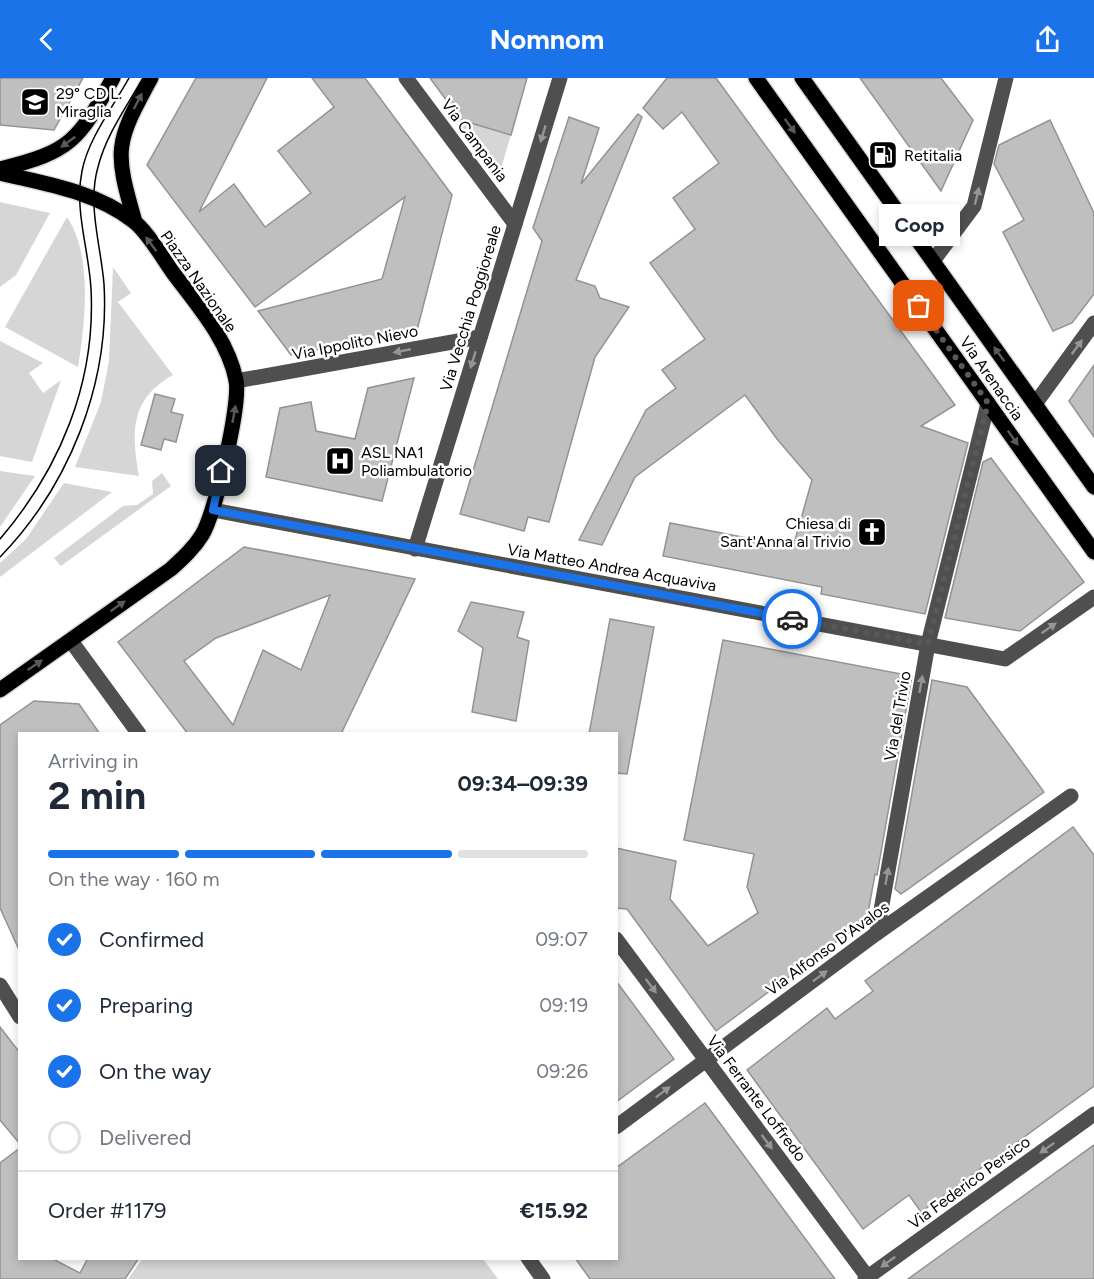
<!DOCTYPE html>
<html lang="en">
<head>
<meta charset="utf-8">
<style>
	body { margin:0; font-family:Figtree,sans-serif; background:#f2f2f3; color:#1f2937; height:100vh; display:flex; flex-direction:column; font-size:22px; white-space:nowrap }
	* { box-sizing:border-box; margin:0 }
	p { font-size:20px; color:#747a83 }
	.icon { flex:none; width:33px; height:33px; fill:none; stroke:currentColor; stroke-width:2; stroke-linecap:round; stroke-linejoin:round }
	.map { position:relative; flex:1; overflow:hidden }
	.drawer { position:absolute; left:18px; top:654px; width:600px; height:528px; display:flex; flex-direction:column; background:#fff; border-radius:0px; box-shadow:0 3px 9px #0003 }
	.drawer>* { flex:none }
	.pin { position:absolute; display:grid; place-items:center; width:51px; height:51px; color:#fff; margin:-26px; border-radius:12px; box-shadow:0 3px 9px #0006 }
	.courier { position:absolute; display:grid; place-items:center; width:60px; height:60px; margin:-30px; border:4px solid #1a73e8; border-radius:50%; background:#fff; color:#222; box-shadow:0 2px 8px #0007 }
	.bubble { position:absolute; height:42px; border-radius:0px; background:#fff; box-shadow:0 3px 9px #0003; font-size:20px; font-weight:700; line-height:42px; text-align:center }
	.headline em { font-style:normal; font-weight:700 }
	.headline div { display:flex; flex-direction:column-reverse }
	.headline { display:flex; align-items:center; justify-content:space-between; height:102px; padding:0 30px }
	h1 { font-size:39px; font-weight:700; line-height:45px }
	.bar { display:grid; grid-template-columns:repeat(4,1fr); gap:9px 6px; align-content:center; height:72px; padding:0 30px }
	.bar i { height:8px; border-radius:4px; background:#e0e1e3 }
	.bar .current { background:#1a73e8 }
	.bar p { grid-column:span 4 }
	.line { display:flex; align-items:center; gap:15px; padding:0 30px; border-top:2px solid #e0e1e3 }
	.line div { flex:1 }
	ol { padding:0 30px; list-style:none }
	li { display:flex; align-items:center; gap:18px; height:66px }
	li p { margin-inline-start:auto }
	li .icon { padding:6px; border-radius:50%; background:#1a73e8; color:#fff; stroke-width:4 }
	li:last-child { color:#747a83 }
	li i { width:33px; height:33px; border:3px solid #e0e1e3; border-radius:50% }
	header { display:flex; justify-content:space-between; align-items:center; height:78px; padding:0 30px; background:#1a73e8; color:#fff; font-size:27px; font-weight:700 }
	.map>svg:first-child { display:block }
	.green { fill:#d6d6d6 }
	.building { fill:#bfbfbf; stroke:#939393; stroke-width:1.5; fill-rule:evenodd }
	.lines { fill:none; stroke-linecap:round; stroke-linejoin:round }
	.major-casing { stroke:#dbdbdb; stroke-width:18 }
	.minor { stroke:#4f4f4f; stroke-width:15 }
	.major { stroke:#000; stroke-width:15 }
	.tram { stroke:#000; stroke-width:1.5 }
	.oneway { fill:#595959 }
	.oneway2 { fill:#959595 }
	.done { stroke:#595959; stroke-width:6; stroke-dasharray:0 10.8 }
	.route { stroke:#1a73e8; stroke-width:8 }
	.labels { text-anchor:middle; stroke-width:5; stroke-linejoin:round; paint-order:stroke }
	.poi-label { font-size:16px; fill:#000; stroke:#fff; text-anchor:start }
	.street-label { font-size:16px; fill:#000; stroke:#fff }
</style>
</head>
<body>
<header><svg class="icon" aria-label="back" viewBox="0 0 24 24"><path d="M15 5l-7 7 7 7"/></svg>Nomnom<svg class="icon" aria-label="share" viewBox="0 0 24 24"><path d="M12 15V3M7 8l5-5 5 5M5 13v7h14v-7"/></svg></header>
<div class="map">
<svg width="1094" height="1201" viewBox="0 0 1094 1201">
	<rect width="100%" height="100%" fill="#fff"/>
	<g class="green">
		<path d="M456,41L511,57L499,97Z"/>
		<path d="M0,124L50,135L16,197L0,209Z"/>
		<path d="M67,139C93,178 85,245 78,289L5,249Z"/>
		<path d="M113,189L131,215L118,224L173,297C129,322 132,354 139,398L75,389L101,324L109,283Z"/>
		<path d="M0,263L43,285L29,295L43,315L61,302L32,384L0,378Z"/>
		<path d="M0,393L35,398L0,449Z"/>
		<path d="M162,395L171,408L61,488L54,480L123,428L137,427L153,416L152,403Z"/>
		<path d="M64,405L112,414L0,499V485L26,461Z"/>
		<path d="M143,1180L483,1181L498,1201H128Z"/>
	</g>
	<g class="building">
		<path d="M0,0H83L54,52L0,47Z"/>
		<path d="M196,0H267L199,134L234,106L265,149L311,115L278,73L334,29L312,0H365L452,117L417,252L291,277L258,233L382,201L405,119L255,229L147,87Z"/>
		<path d="M430,0H527L511,57L461,42Z"/>
		<path d="M667,0H716L955,327L921,348L968,365L925,536L821,516L822,509L663,478L670,445L793,469L812,402L777,361L745,317L635,399L602,467L579,462L646,332L676,310L662,292L705,261L650,185L695,151L673,120L719,85L682,34L663,51L643,30Z"/>
		<path d="M860,0H941L973,42L941,113Z"/>
		<path d="M638,36L642,39L576,202L595,208L600,220L629,229L595,279L549,444L528,439L524,453L460,436L542,163L533,150L569,39L599,50L581,106Z"/>
		<path d="M1050,42L1094,135V216L1072,245L1053,253L1003,154L1024,142L994,86L999,67Z"/>
		<path d="M1094,287V359L1069,323Z"/>
		<path d="M414,300L382,423L266,399L280,330L311,324L316,353L355,361L368,310Z"/>
		<path d="M155,316L175,321L171,334L183,337L176,364L164,361L161,372L141,367Z"/>
		<path d="M991,380L1084,504L1020,553L945,540L983,384Z"/>
		<path d="M244,469L415,501L341,656H188L118,564ZM330,517L301,592L263,572L233,647L184,583L216,560Z"/>
		<path d="M471,524L524,534L517,559L529,563L516,643L472,634L483,570L458,553Z"/>
		<path d="M610,541L654,549L627,696L616,695V656H589Z"/>
		<path d="M723,562L912,598L877,797L875,796L867,841L716,953L627,831L616,830V770L676,783L670,821L708,868L758,835L747,809L754,776L684,762Z"/>
		<path d="M932,602L967,609L1044,714L901,816L895,811Z"/>
		<path d="M34,623L79,626L100,656H20V874L0,830V647Z"/>
		<path d="M1073,749L1094,777V1008L921,1134L909,1117L863,1151L747,992L827,930L835,941L873,913L865,903Z"/>
		<path d="M616,903L674,981L616,1024Z"/>
		<path d="M0,949L20,975V1066L0,1042Z"/>
		<path d="M705,1025L722,1048L835,1201H590L575,1180H616V1090Z"/>
		<path d="M1094,1067V1201H908L962,1162Z"/>
		<path d="M20,1070V1180H51L80,1195L88,1180H139L125,1201H0V1085Z"/>
	</g>
	<g class="lines">
		<g class="major-casing">
			<g id="major">
				<path d="M756,0L1094,474"/>
				<path d="M802,0L1094,409"/>
				<path d="M0,91C71,74 79,62 113,0"/>
				<path d="M0,95C46,106 94,113 132,142C147,152 163,181 174,196C198,228 228,262 236,302C241,326 215,436 202,457C194,470 183,480 171,491L0,612"/>
				<path d="M135,144C114,71 115,66 151,0"/>
			</g>
		</g>
		<g class="minor">
			<path d="M406,0L515,146"/>
			<path d="M933,183L974,128L1006,0"/>
			<path d="M236,303L480,259"/>
			<path d="M1035,326L1094,245"/>
			<path d="M213,432L1005,581L1094,519"/>
			<path d="M415,471L560,0"/>
			<path d="M71,563L139,656"/>
			<path d="M877,855L928,566L988,325"/>
			<path d="M616,861L869,1201"/>
			<path d="M0,907L20,939"/>
			<path d="M616,1049L877,855L1071,718"/>
			<path d="M528,1180L543,1201"/>
			<path d="M865,1201L1094,1036"/>
		</g>
		<use href="#major" class="major"/>
		<g class="tram">
			<path d="M0,461C60,391 96,304 91,211C89,172 74,132 82,93C88,61 113,29 129,0"/>
			<path d="M0,479C69,408 110,306 104,206C101,168 87,127 98,89C106,57 127,28 143,0"/>
		</g>
	</g>
	<defs><path id="oneway-solid" d="M-6-.8H1V-3.2L6.5 0L1 3.2V.8H-6Z" transform="scale(1.5)"/></defs>
	<g class="oneway">
		<use href="#oneway-solid" transform="translate(138 23) rotate(-62)"/>
		<use href="#oneway-solid" transform="translate(790 48) rotate(54)"/>
		<use href="#oneway-solid" transform="translate(68 64) rotate(144)"/>
		<use href="#oneway-solid" transform="translate(151 166) rotate(-127)"/>
		<use href="#oneway-solid" transform="translate(999 276) rotate(-126)"/>
		<use href="#oneway-solid" transform="translate(234 336) rotate(-80)"/>
		<use href="#oneway-solid" transform="translate(1013 360) rotate(55)"/>
		<use href="#oneway-solid" transform="translate(118 528) rotate(-35)"/>
		<use href="#oneway-solid" transform="translate(35 587) rotate(-34)"/>
	</g>
	<g class="oneway2">
		<use href="#oneway-solid" transform="translate(543 56) rotate(107)"/>
		<use href="#oneway-solid" transform="translate(977 118) rotate(-76)"/>
		<use href="#oneway-solid" transform="translate(1077 269) rotate(-54)"/>
		<use href="#oneway-solid" transform="translate(402 273) rotate(169)"/>
		<use href="#oneway-solid" transform="translate(473 282) rotate(107)"/>
		<use href="#oneway-solid" transform="translate(1049 550) rotate(-35)"/>
		<use href="#oneway-solid" transform="translate(921 606) rotate(-80)"/>
		<use href="#oneway-solid" transform="translate(887 798) rotate(-80)"/>
		<use href="#oneway-solid" transform="translate(820 898) rotate(-37)"/>
		<use href="#oneway-solid" transform="translate(651 908) rotate(53)"/>
		<use href="#oneway-solid" transform="translate(663 1014) rotate(-37)"/>
		<use href="#oneway-solid" transform="translate(767 1064) rotate(53)"/>
		<use href="#oneway-solid" transform="translate(1047 1070) rotate(144)"/>
		<use href="#oneway-solid" transform="translate(888 1184) rotate(144)"/>
	</g>
	<g class="lines">
		<path class="done" d="M792,541L928,566L988,325L919,228"/>
		<path class="route" d="M221,393L213,432L792,541"/>
	</g>
	<defs>
		<g id="school-square" transform="scale(1.5)"><rect x="-9" y="-9" width="18" height="18" rx="4" fill="#000" stroke="#fff"/><path d="M0-5L7-2L0 1L-7-2ZM-4 1L0 2.5L4 1V4Q0 6-4 4Z" fill="#fff"/></g>
		<g id="fuel-square" transform="scale(1.5)"><rect x="-9" y="-9" width="18" height="18" rx="4" fill="#000" stroke="#fff"/><path d="M-5.5-6h7V0h2V4h1.3V-2.5L3-4.5l.8-.8L6-3V5H2.5V1h-1V6h-7ZM-4.2-4.7v3.2H.2V-4.7Z" fill="#fff"/></g>
		<g id="hospital-square" transform="scale(1.5)"><rect x="-9" y="-9" width="18" height="18" rx="4" fill="#000" stroke="#fff"/><path d="M-5-5h3v3.5h4V-5h3V5h-3V1.5h-4V5h-3Z" fill="#fff"/></g>
		<g id="church-square" transform="scale(1.5)"><rect x="-9" y="-9" width="18" height="18" rx="4" fill="#000" stroke="#fff"/><path d="M-1.2-6h2.4v3.5h3.3v2.4h-3.3V6h-2.4V-.1h-3.3v-2.4h3.3Z" fill="#fff"/></g>
	</defs>
	<g fill-rule="evenodd">
		<use href="#school-square" x="35" y="24"/>
		<use href="#fuel-square" x="883" y="77"/>
		<use href="#hospital-square" x="340" y="383"/>
		<use href="#church-square" x="872" y="454"/>
	</g>
	<g class="labels">
		<g class="poi-label">
			<text x="56" y="21">29° CD L.<tspan x="56" dy="18">Miraglia</tspan></text>
			<text x="904" y="83">Retitalia</text>
			<text x="361" y="380">ASL NA1<tspan x="361" dy="18">Poliambulatorio</tspan></text>
			<text x="851" y="451" text-anchor="end">Chiesa di<tspan x="851" dy="18">Sant'Anna al Trivio</tspan></text>
		</g>
		<g class="street-label">
			<text transform="translate(475 62) rotate(53)" y="6">Via Campania</text>
			<text transform="translate(199 203) rotate(55)" y="6">Piazza Nazionale</text>
			<text transform="translate(470 230) rotate(-73)" y="6">Via Vecchia Poggioreale</text>
			<text transform="translate(355 264) rotate(-11)" y="6">Via Ippolito Nievo</text>
			<text transform="translate(992 300) rotate(55)" y="6">Via Arenaccia</text>
			<text transform="translate(612 489) rotate(10)" y="6">Via Matteo Andrea Acquaviva</text>
			<text transform="translate(897 638) rotate(-80)" y="6">Via del Trivio</text>
			<text transform="translate(827 870) rotate(-36)" y="6">Via Alfonso D'Avalos</text>
			<text transform="translate(757 1020) rotate(53)" y="6">Via Ferrante Loffredo</text>
			<text transform="translate(969 1104) rotate(-36)" y="6">Via Federico Persico</text>
		</g>
	</g>
</svg>
<div class="pin" style="left:919px;top:228px;background:#ea580c"><svg class="icon" aria-label="bag" viewBox="0 0 24 24"><path d="M5 8h14l-1 12H6zM9 8a3 3 0 0 1 6 0"/></svg></div>
<div class="pin" style="left:221px;top:393px;background:#1f2937"><svg class="icon" aria-label="home" viewBox="0 0 24 24"><path d="M3 11l9-7 9 7M6 9v11h12V9"/></svg></div>
<div class="courier" style="left:792px;top:541px"><svg class="icon" aria-label="car" viewBox="0 0 24 24"><path d="M5 17H2v-5l4-1 3-4h7l3 4 3 1v5h-3M9 17h6M6 11h13"/><circle cx="7" cy="17" r="2"/><circle cx="17" cy="17" r="2"/></svg></div>
<div class="bubble" style="left:879px;top:126px;width:81px">Coop</div>
<section class="drawer">
<div class="headline"><div><h1>2 min</h1><p>Arriving in</p></div><em>09:34–09:39</em></div>
<div class="bar"><i class="current"></i><i class="current"></i><i class="current"></i><i></i><p>On the way · 160 m</p></div>
<ol>
<li><svg class="icon" aria-label="check" viewBox="0 0 24 24"><path d="M5 12l5 5 9-10"/></svg>Confirmed<p>09:07</p></li>
<li><svg class="icon" aria-label="check" viewBox="0 0 24 24"><path d="M5 12l5 5 9-10"/></svg>Preparing<p>09:19</p></li>
<li><svg class="icon" aria-label="check" viewBox="0 0 24 24"><path d="M5 12l5 5 9-10"/></svg>On the way<p>09:26</p></li>
<li><i></i>Delivered</li>
</ol>
<div class="line" style="height:78px"><div>Order #1179</div><b>€15.92</b></div>
</section>
</div>
</body>
</html>
